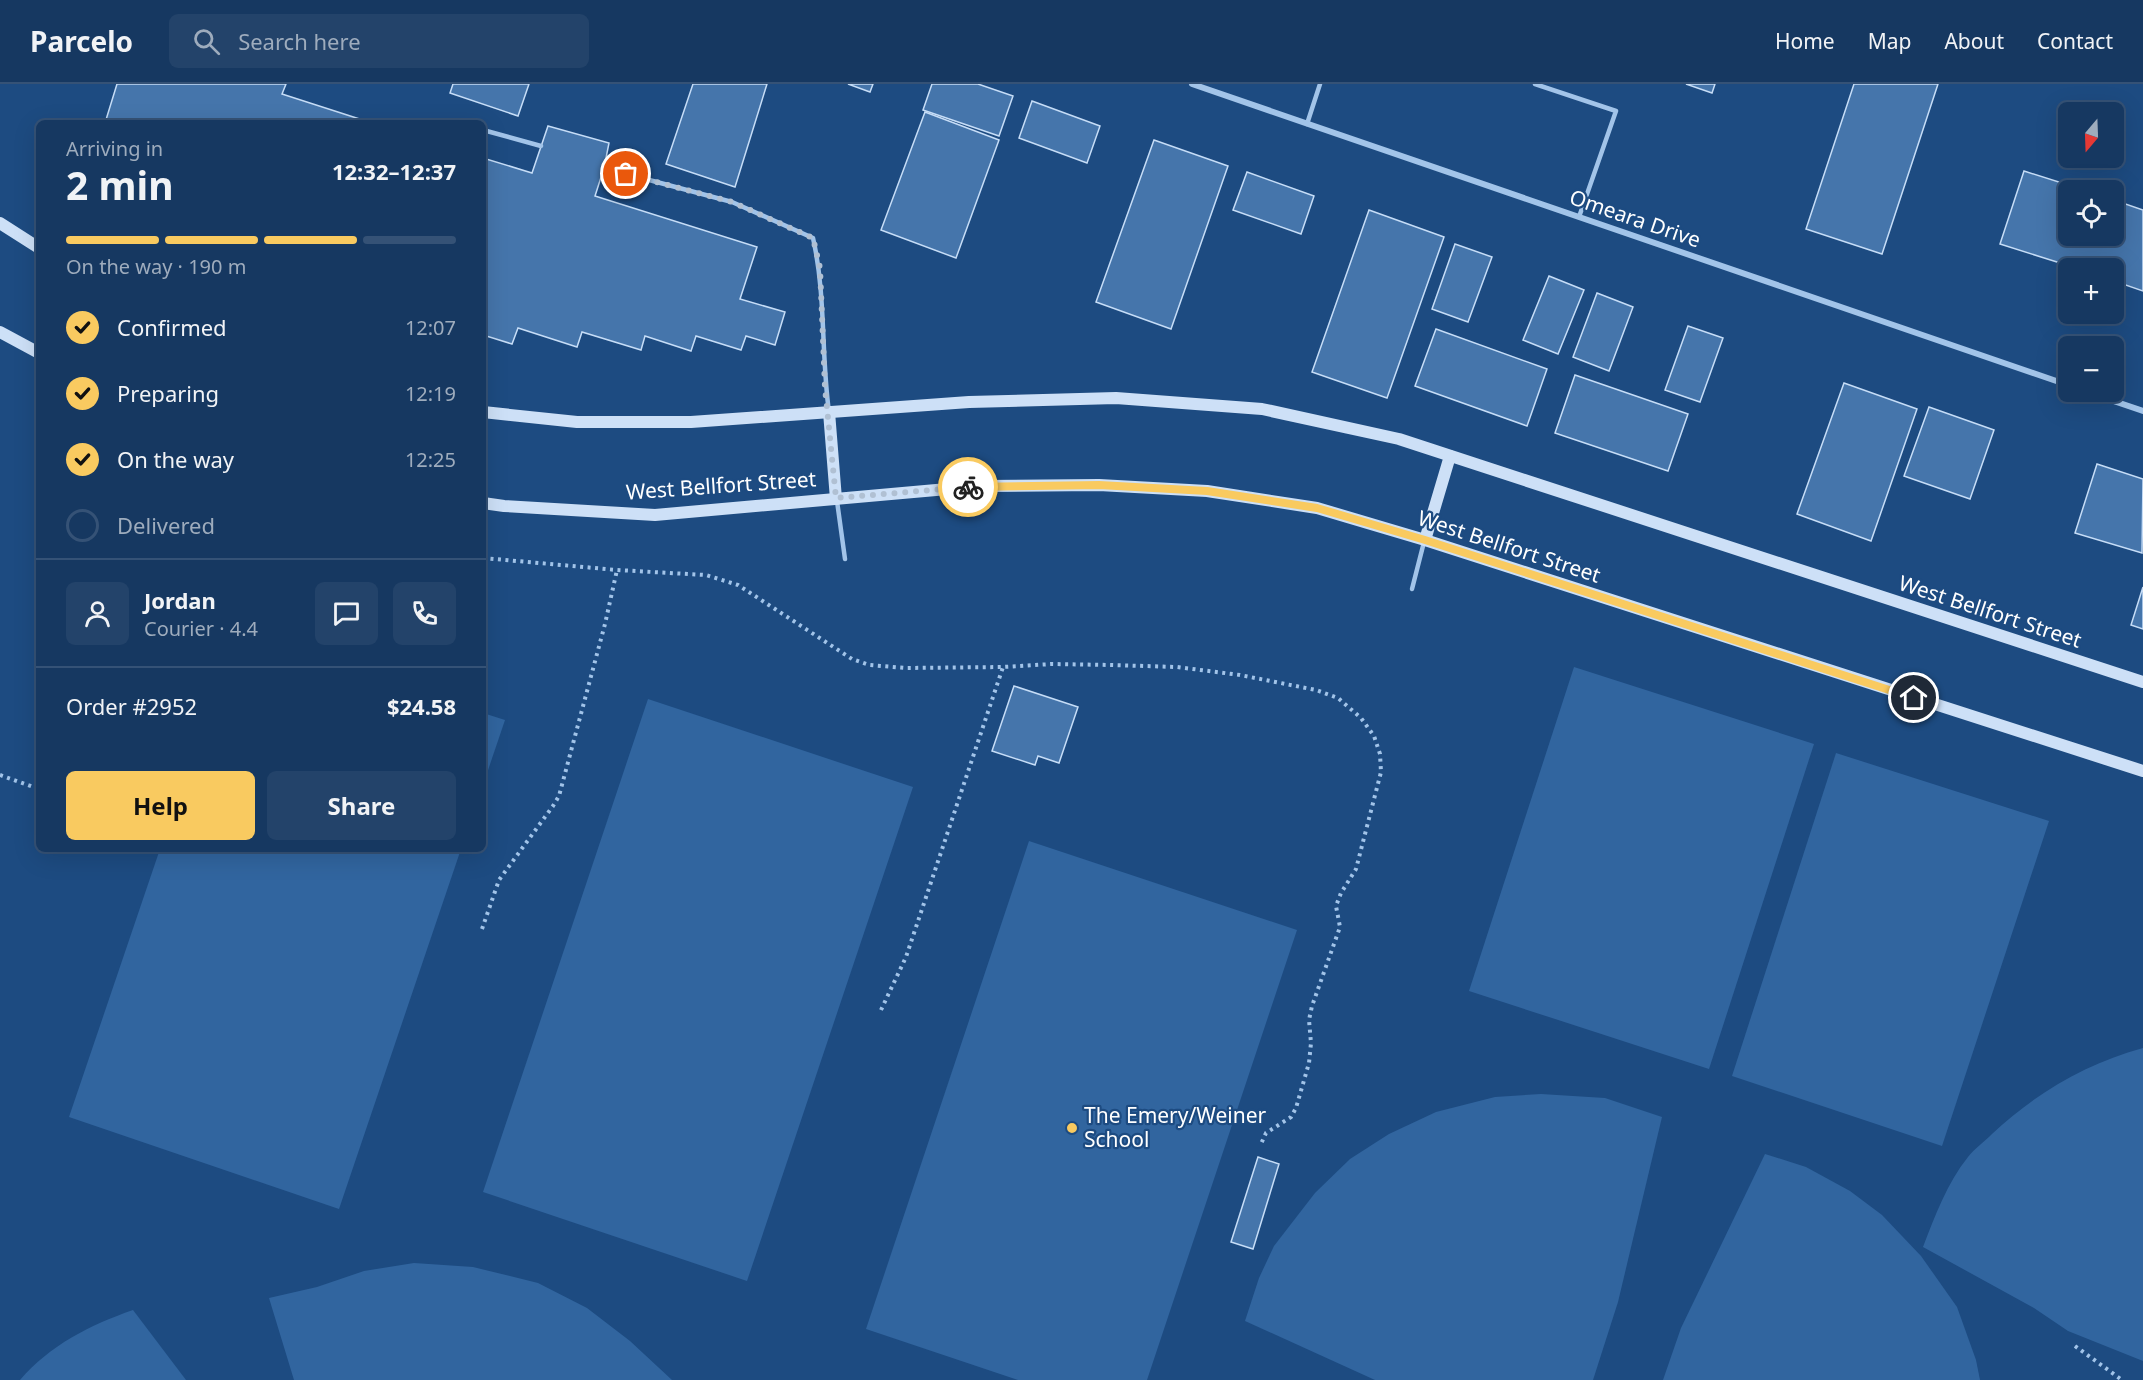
<!DOCTYPE html>
<html lang="en">
<head>
<meta charset="utf-8">
<style>
	body { margin:0; font-family:"Noto Sans",sans-serif; background:#23436a; color:#f1f3f6; height:100vh; display:flex; flex-direction:column; font-size:22px; white-space:nowrap }
	* { box-sizing:border-box; margin:0 }
	p { font-size:20px; color:#9eacbd }
	.icon { flex:none; width:33px; height:33px; fill:none; stroke:currentColor; stroke-width:2; stroke-linecap:round; stroke-linejoin:round }
	.map { position:relative; flex:1; overflow:hidden }
	.panel { position:absolute; left:36px; top:36px; width:450px; height:732px; display:flex; flex-direction:column; background:#163861; border-radius:9px; box-shadow:0 6px 24px #0002,0 0 0 2px #355276 }
	.panel>* { flex:none }
	.needle { width:39px; rotate:199deg }
	.buttons { position:absolute; left:2058px; top:18px; display:grid; gap:12px }
	.buttons a { display:grid; place-items:center; width:66px; height:66px; border-radius:9px; background:#163861; box-shadow:0 6px 24px #0002,0 0 0 2px #355276; font-size:30px }
	.pin { position:absolute; display:grid; place-items:center; width:51px; height:51px; color:#fff; margin:-26px; border:3px solid #fff; border-radius:50%; box-shadow:0 2px 6px #0007 }
	.courier { position:absolute; display:grid; place-items:center; width:60px; height:60px; margin:-30px; border:4px solid #f9ca60; border-radius:50%; background:#fff; color:#222; box-shadow:0 2px 8px #0007 }
	.summary em { font-style:normal; font-weight:700 }
	.summary div { display:flex; flex-direction:column-reverse }
	.summary { display:flex; align-items:center; justify-content:space-between; height:102px; padding:0 30px }
	h1 { font-size:39px; font-weight:700; line-height:45px }
	.bar { display:grid; grid-template-columns:repeat(4,1fr); gap:9px 6px; align-content:center; height:72px; padding:0 30px }
	.bar i { height:8px; border-radius:4px; background:#355276 }
	.bar .current { background:#f9ca60 }
	.bar p { grid-column:span 4 }
	.line { display:flex; align-items:center; gap:15px; padding:0 30px; border-top:2px solid #355276 }
	.line div { flex:1 }
	.round { display:grid; place-items:center; flex:none; width:63px; height:63px; border-radius:9px; background:#23436a }
	ol { padding:0 30px; list-style:none }
	li { display:flex; align-items:center; gap:18px; height:66px }
	li p { margin-inline-start:auto }
	li .icon { padding:6px; border-radius:50%; background:#f9ca60; color:#111; stroke-width:4 }
	li:last-child { color:#9eacbd }
	li i { width:33px; height:33px; border:3px solid #355276; border-radius:50% }
	.action { display:flex; gap:12px; margin-top:auto; padding:12px 30px }
	.action a { flex:1; height:69px; border-radius:9px; background:#f9ca60; color:#111; font-size:24px; font-weight:700; line-height:69px; text-align:center }
	.action a+a { background:#23436a; color:#f1f3f6 }
	header { display:flex; align-items:center; gap:36px; box-sizing:border-box; height:84px; padding:0 30px; background:#163861; border-bottom:2px solid #355276 }
	header strong { font-size:28px }
	nav { display:flex; gap:33px; margin-inline-start:auto; font-size:21px }
	.search { width:420px; height:54px; background:#23436a; display:flex; align-items:center; gap:15px; box-sizing:border-box; padding:0 21px; border-radius:9px; color:#9eacbd; font-size:22px }
	.map>svg:first-child { display:block }
	.green { fill:#31659f }
	.building { fill:#4575ab; stroke:#c6ddf7; stroke-width:1.5 }
	.lines { fill:none; stroke-linecap:round; stroke-linejoin:round }
	.path { stroke:#a2c4e9; stroke-width:4; stroke-dasharray:3 4.5; stroke-linecap:butt }
	.lane { stroke:#a2c4e9; stroke-width:4.5 }
	.street { stroke:#a2c4e9; stroke-width:6 }
	.secondary { stroke:#cde0f7; stroke-width:12 }
	.done { stroke:#b0c0d3; stroke-width:6; stroke-dasharray:0 10.8 }
	.route { stroke:#f9ca60; stroke-width:8 }
	.poi-dot { fill:#f9ca60; stroke:#1d4b81; stroke-width:2 }
	.labels { text-anchor:middle; stroke-width:4.5; stroke-linejoin:round; paint-order:stroke }
	.street-label { font-size:21px; fill:#fff; stroke:#1d4b81 }
	.poi-label { font-size:21px; fill:#fff; stroke:#1d4b81; text-anchor:start }
</style>
</head>
<body>
<header>
<strong>Parcelo</strong>
<div class="search"><svg class="icon" aria-label="search" viewBox="0 0 24 24"><circle cx="10" cy="10" r="6"/><path d="M15 15l6 6"/></svg>Search here</div>
<nav><a>Home</a><a>Map</a><a>About</a><a>Contact</a></nav>
</header>
<div class="map">
<svg width="2143" height="1296" viewBox="0 0 2143 1296">
	<rect width="100%" height="100%" fill="#1d4b81"/>
	<g class="green">
		<path d="M1574,583L1814,660L1709,985L1469,907Z"/>
		<path d="M648,615L913,703L747,1197L483,1108Z"/>
		<path d="M483,629L505,636L483,701Z"/>
		<path d="M1836,669L2049,737L1942,1062L1732,992Z"/>
		<path d="M1029,757L1297,846L1147,1296H1018L866,1245Z"/>
		<path d="M160,765H461L339,1125L69,1033Z"/>
		<path d="M2143,964V1277L2068,1247L2034,1224L1923,1163C1935,1132 1947,1099 1968,1073C1975,1064 1984,1058 1992,1050C2036,1009 2085,980 2143,964Z"/>
		<path d="M1541,1010L1605,1014L1662,1033L1618,1218L1593,1296H1375L1245,1237L1259,1194L1274,1162L1315,1109L1350,1075L1389,1050L1436,1028L1495,1013Z"/>
		<path d="M1765,1070L1806,1083L1850,1107L1882,1131L1921,1172L1957,1223L1976,1276L1980,1296H1663L1681,1244Z"/>
		<path d="M414,1179L473,1183L538,1199L587,1224L630,1257L672,1296H294L269,1214L317,1203L364,1187Z"/>
		<path d="M133,1226L186,1296H20C50,1261 90,1241 133,1226Z"/>
	</g>
	<g class="building">
		<path d="M117,0H286L282,10L372,39H105Z"/>
		<path d="M453,0H529L518,32L450,9Z"/>
		<path d="M693,0H767L735,103L666,80Z"/>
		<path d="M848,0H873L870,8Z"/>
		<path d="M932,0H978L1013,12L999,52L923,26Z"/>
		<path d="M1686,0H1715L1712,9Z"/>
		<path d="M1854,0H1938L1882,170L1806,145Z"/>
		<path d="M1032,17L1100,42L1087,79L1019,54Z"/>
		<path d="M925,28L999,56L956,174L881,146Z"/>
		<path d="M548,42L609,59L604,84L595,112L757,163L740,215L785,228L775,261L746,252L741,266L696,252L691,267L645,252L641,266L582,248L577,263L518,244L512,260L483,251V74L532,89Z"/>
		<path d="M1154,56L1228,82L1171,245L1096,218Z"/>
		<path d="M2024,87L2084,106H2068V152H2114V116L2143,126V207L2114,197V184H2076L2000,160Z"/>
		<path d="M1247,88L1314,112L1301,150L1233,126Z"/>
		<path d="M1369,126L1444,153L1387,314L1312,288Z"/>
		<path d="M1455,160L1492,173L1468,238L1432,225Z"/>
		<path d="M1549,192L1584,206L1558,270L1523,256Z"/>
		<path d="M1597,209L1633,223L1609,287L1573,273Z"/>
		<path d="M1688,242L1723,254L1700,318L1665,306Z"/>
		<path d="M1436,245L1547,285L1527,342L1415,302Z"/>
		<path d="M1575,291L1688,330L1668,387L1555,349Z"/>
		<path d="M1844,299L1917,325L1871,457L1797,430Z"/>
		<path d="M1929,323L1994,346L1970,415L1904,392Z"/>
		<path d="M2097,380L2143,395L2142,469L2075,449Z"/>
		<path d="M2143,503V545L2131,541Z"/>
		<path d="M1014,602L1078,623L1059,679L1038,672L1035,681L992,667Z"/>
		<path d="M1258,1073L1279,1080L1253,1165L1231,1158Z"/>
	</g>
	<g class="lines">
		<g class="path">
			<path d="M483,474L617,486L706,491L738,501L852,575L869,581L906,584L1003,583L1052,580L1112,581L1177,583L1240,591L1316,606L1338,614L1361,634L1374,652L1380,670L1381,688L1356,785L1341,809L1336,822L1340,843L1312,922L1309,936L1311,959L1309,979L1296,1024L1291,1033L1266,1049L1260,1062"/>
			<path d="M0,691L39,705"/>
			<path d="M482,845L499,796L553,722L559,712L605,540L617,486"/>
			<path d="M881,926L906,873L1003,583"/>
			<path d="M2075,1262L2122,1296"/>
		</g>
		<g class="lane">
			<path d="M1535,0L1616,27L1579,133"/>
			<path d="M445,39L450,37L457,39"/>
			<path d="M1307,40L1320,0"/>
			<path d="M483,46L541,62"/>
			<path d="M604,84L732,118L813,154C826,211 821,270 829,328"/>
			<path d="M837,417L845,475"/>
			<path d="M1412,505L1424,458"/>
		</g>
		<g class="street">
			<path d="M1192,0L2068,301"/>
			<path d="M2087,308L2143,327"/>
		</g>
		<g class="secondary">
			<path d="M0,139L39,164"/>
			<path d="M0,248L39,269"/>
			<path d="M483,328L577,338H691L969,318L1116,314L1262,325L1399,355L2143,598"/>
			<path d="M829,328L836,415"/>
			<path d="M483,419L504,422L655,431L981,402L1099,401L1207,407L1317,424L1425,456L2143,687"/>
			<path d="M1425,456L1450,372"/>
		</g>
	</g>
	<g class="lines">
		<path class="done" d="M626,90L732,118L813,154L820,184L825,304L836,414L968,403"/>
		<path class="route" d="M968,403L1099,401L1207,407L1317,424L1425,456L1914,614"/>
	</g>
	<circle class="poi-dot" cx="1072" cy="1044" r="6"/>
	<g class="labels">
		<g class="street-label">
			<text transform="translate(1635 135) rotate(19)" y="7">Omeara Drive</text>
			<text transform="translate(721 402) rotate(-4)" y="7">West Bellfort Street</text>
			<text transform="translate(1509 463) rotate(18)" y="7">West Bellfort Street</text>
			<text transform="translate(1990 528) rotate(18)" y="7">West Bellfort Street</text>
		</g>
		<g class="poi-label">
			<text x="1084" y="1039">The Emery/Weiner<tspan x="1084" dy="24">School</tspan></text>
		</g>
	</g>
</svg>
<div class="buttons">
<a><svg class="needle" viewBox="-14 -14 28 28"><path d="M0-13l5 13h-10z" fill="#e53935"/><path d="M0 13l5-13h-10z" fill="#9eacbd"/></svg></a>
<a><svg class="icon" aria-label="locate" viewBox="0 0 24 24"><circle cx="12" cy="12" r="6"/><path d="M12 2v4M12 18v4M2 12h4M18 12h4"/></svg></a>
<a>+</a>
<a>−</a>
</div>
<div class="pin" style="left:626px;top:90px;background:#ea580c"><svg class="icon" aria-label="bag" viewBox="0 0 24 24"><path d="M5 8h14l-1 12H6zM9 8a3 3 0 0 1 6 0"/></svg></div>
<div class="pin" style="left:1914px;top:614px;background:#1f2937"><svg class="icon" aria-label="home" viewBox="0 0 24 24"><path d="M3 11l9-7 9 7M6 9v11h12V9"/></svg></div>
<div class="courier" style="left:968px;top:403px"><svg class="icon" aria-label="bike" viewBox="0 0 24 24"><circle cx="6" cy="16" r="4"/><circle cx="18" cy="16" r="4"/><path d="M6 16l4-8h5l3 8M10 8l3 8H6M13 5h3"/></svg></div>
<section class="panel">
<div class="summary"><div><h1>2 min</h1><p>Arriving in</p></div><em>12:32–12:37</em></div>
<div class="bar"><i class="current"></i><i class="current"></i><i class="current"></i><i></i><p>On the way · 190 m</p></div>
<ol>
<li><svg class="icon" aria-label="check" viewBox="0 0 24 24"><path d="M5 12l5 5 9-10"/></svg>Confirmed<p>12:07</p></li>
<li><svg class="icon" aria-label="check" viewBox="0 0 24 24"><path d="M5 12l5 5 9-10"/></svg>Preparing<p>12:19</p></li>
<li><svg class="icon" aria-label="check" viewBox="0 0 24 24"><path d="M5 12l5 5 9-10"/></svg>On the way<p>12:25</p></li>
<li><i></i>Delivered</li>
</ol>
<div class="line" style="height:108px"><a class="round"><svg class="icon" aria-label="person" viewBox="0 0 24 24"><circle cx="12" cy="8" r="4"/><path d="M4 21q1-7 8-7t8 7"/></svg></a><div><b>Jordan</b><p>Courier · 4.4</p></div><a class="round"><svg class="icon" aria-label="chat" viewBox="0 0 24 24"><path d="M4 5h16v11H9l-5 4z"/></svg></a><a class="round"><svg class="icon" aria-label="phone" viewBox="0 0 24 24"><path d="M5 4h4l2 5-3 2q2 4 5 5l2-3 5 2v4C11 20 4 13 5 4z"/></svg></a></div>
<div class="line" style="height:78px"><div>Order #2952</div><b>$24.58</b></div>
<div class="action"><a>Help</a><a>Share</a></div>
</section>
</div>
</body>
</html>
